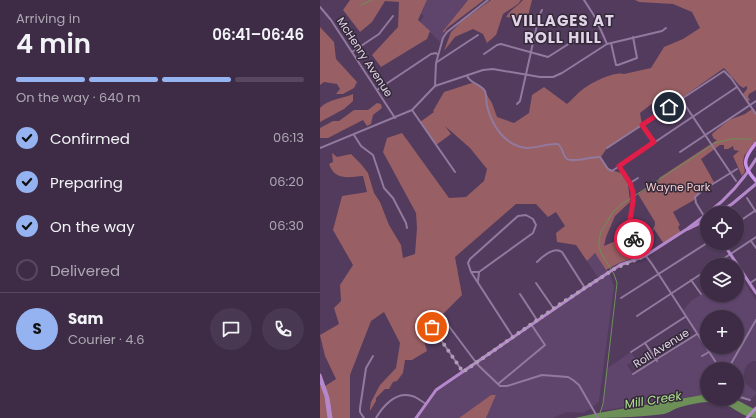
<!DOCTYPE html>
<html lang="en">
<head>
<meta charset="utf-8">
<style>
	body { margin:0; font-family:Poppins,sans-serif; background:#493851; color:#f1f3f6; height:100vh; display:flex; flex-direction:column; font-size:15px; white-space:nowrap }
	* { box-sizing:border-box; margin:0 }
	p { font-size:13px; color:#ada7b3 }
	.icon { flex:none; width:22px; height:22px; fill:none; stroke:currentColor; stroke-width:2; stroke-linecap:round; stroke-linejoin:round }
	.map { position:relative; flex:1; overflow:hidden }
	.drawer { display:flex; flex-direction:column; background:#3e2c46; width:320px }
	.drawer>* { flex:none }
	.buttons { position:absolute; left:380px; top:206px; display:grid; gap:8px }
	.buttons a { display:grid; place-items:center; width:44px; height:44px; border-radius:50%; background:#3e2c46; box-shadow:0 1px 3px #0004,0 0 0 1px #57485f; font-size:20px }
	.pin { position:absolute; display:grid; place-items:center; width:34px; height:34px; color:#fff; margin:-17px; border:2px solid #fff; border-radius:50%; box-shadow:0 1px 4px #0007 }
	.courier { position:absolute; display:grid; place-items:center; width:40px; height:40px; margin:-20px; border:3px solid #e11d48; border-radius:50%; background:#fff; color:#222; box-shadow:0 1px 5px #0007 }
	.head em { font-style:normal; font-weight:600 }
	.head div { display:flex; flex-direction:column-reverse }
	.head { display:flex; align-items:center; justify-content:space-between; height:68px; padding:0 16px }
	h1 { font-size:26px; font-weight:600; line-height:30px }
	.bar { display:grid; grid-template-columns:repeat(4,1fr); gap:6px 4px; align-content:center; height:48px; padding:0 16px }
	.bar i { height:5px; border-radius:3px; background:#57485f }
	.bar .active { background:#95b2f1 }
	.bar p { grid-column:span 4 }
	.line { display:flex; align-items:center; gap:10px; padding:0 16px; border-top:1px solid #57485f }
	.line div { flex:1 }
	.round { display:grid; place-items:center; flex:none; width:42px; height:42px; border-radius:21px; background:#493851 }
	ol { padding:0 16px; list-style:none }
	li { display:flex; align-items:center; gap:12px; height:44px }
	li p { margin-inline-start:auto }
	li .icon { padding:4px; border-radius:50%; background:#95b2f1; color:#111; stroke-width:4 }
	li:last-child { color:#ada7b3 }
	li i { width:22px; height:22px; border:2px solid #57485f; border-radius:50% }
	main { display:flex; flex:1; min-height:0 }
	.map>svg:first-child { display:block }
	.built { fill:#5f446c; fill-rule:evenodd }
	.green { fill:#985f64 }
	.water { fill:#6d9058 }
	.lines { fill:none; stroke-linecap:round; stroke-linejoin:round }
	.stream { stroke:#6d9058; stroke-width:1 }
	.minor { stroke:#92799e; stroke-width:2 }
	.major { stroke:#b588cb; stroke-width:3 }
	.highway { stroke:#cd92e9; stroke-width:3.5 }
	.done { stroke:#b09eb7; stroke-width:4; stroke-dasharray:0 7.2 }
	.route { stroke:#e11d48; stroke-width:5 }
	.labels { text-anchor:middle; stroke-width:3; stroke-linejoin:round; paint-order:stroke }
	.street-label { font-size:11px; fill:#e2d4e8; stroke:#322837 }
	.park-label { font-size:11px; fill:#f6ccce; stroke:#322837 }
	.water-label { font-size:12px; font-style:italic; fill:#ade08e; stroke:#322837 }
	.district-label { font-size:15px; font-weight:bold; letter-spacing:1px; fill:#e2d4e8; stroke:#322837 }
</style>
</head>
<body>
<main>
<section class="drawer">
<div class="head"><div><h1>4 min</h1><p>Arriving in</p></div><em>06:41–06:46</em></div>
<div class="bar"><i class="active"></i><i class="active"></i><i class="active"></i><i></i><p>On the way · 640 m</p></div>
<ol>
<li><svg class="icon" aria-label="check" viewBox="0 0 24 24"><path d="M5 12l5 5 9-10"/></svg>Confirmed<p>06:13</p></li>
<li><svg class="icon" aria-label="check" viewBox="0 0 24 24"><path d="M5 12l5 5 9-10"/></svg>Preparing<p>06:20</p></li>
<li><svg class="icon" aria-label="check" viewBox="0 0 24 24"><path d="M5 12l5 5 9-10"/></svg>On the way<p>06:30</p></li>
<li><i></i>Delivered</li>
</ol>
<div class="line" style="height:72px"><b class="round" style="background:#95b2f1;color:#111">S</b><div><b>Sam</b><p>Courier · 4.6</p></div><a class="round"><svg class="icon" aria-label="chat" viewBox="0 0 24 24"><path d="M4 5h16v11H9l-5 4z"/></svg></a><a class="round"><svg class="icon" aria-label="phone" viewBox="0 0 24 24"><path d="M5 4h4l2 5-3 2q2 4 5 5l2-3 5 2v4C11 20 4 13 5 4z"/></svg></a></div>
</section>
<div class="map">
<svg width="436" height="418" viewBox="0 0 436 418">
	<rect width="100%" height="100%" fill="#523b5d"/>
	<g class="built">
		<path d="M107,0H148L123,31L125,35L122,44L100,22L104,16L101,14Z"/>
		<path d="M275,253L289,272L294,286L279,401L272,408L263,413L247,412L233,418H166L176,395H171L139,418H96L114,392L279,279L267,261Z"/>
		<path d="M423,280L436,300V361H433L428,364L425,369L423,377L424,381L428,386L436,392V394L431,399L430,401L418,399L417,397V369H387V394L280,411L283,404L286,369L311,352L316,360L307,365L313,374L337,361L377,334L362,312L371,301L387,290V295H417V284ZM387,317H417V347H387Z"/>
	</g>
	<g class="green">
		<path d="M30,0H107L98,20L110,31L107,39L61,67L52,55L78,27L79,2L65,1L52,22L40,32L23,10Z"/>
		<path d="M148,0H164L127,28L124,33L123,31Z"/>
		<path d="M171,0H201L198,4L183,14L176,35L167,43L163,34L153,29L135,37L124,51L131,32L142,21Z"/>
		<path d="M203,0H212L207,20L186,17C191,9 197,7 203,0Z"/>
		<path d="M315,0H436V90L429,94L428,97L430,100L428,101L423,94L427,89V86L423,88L419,85L404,68L349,107L334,102L320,113L322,125L287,148L281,157L288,169L301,173L308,184L310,202L295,216L286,237L284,246L298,240L310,232L315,245L322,255L299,263L286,270L275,253L267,261L256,245L237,242L236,233L245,226L236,212L228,217L216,204H196L135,257L142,295L119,318L101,331L107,351L92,360H85L83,373L77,381L73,382L69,389H65L56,398V401L50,411V408L51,402L60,385L76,368L80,343L64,312L51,321L30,375V418H0V385L2,388L16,379L5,356L0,335L19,324L14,308L21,301L20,285L33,265L13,230L22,196L47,192L43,176C28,177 15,181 9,164L13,162L12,153L17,157L31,154L41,164L48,173L54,193L60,202L69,225L81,245L83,258L95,254L97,228L96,213L63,152L67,138L82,133L129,198L146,197L164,181L167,169L150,148L125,126L131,134L116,145L100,122L114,112L113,111L124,92L152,83L161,86L172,103L177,117L194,123L209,113L212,95L224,87L247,104C253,99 259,91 266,87C273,82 295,71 304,74L331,68L344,47L363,39L380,28L372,12L353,4L319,2Z"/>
		<path d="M0,27L14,42L16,59L37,82L34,88L23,94H16L20,89L17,84L4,82L0,85Z"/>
		<path d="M33,94V101L24,109L0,122V108C8,99 22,99 33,94Z"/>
		<path d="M57,103L61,104L62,108L53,115L51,124L47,126L43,120L8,138H0V128L13,121H19L34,110H48Z"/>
		<path d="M432,109L436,114V140L424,156L423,163L425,171L422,176L413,156L419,151L414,150L413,146L408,149H404V145H400L381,159L394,182L376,196L374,200L353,212L360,225L358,227L361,233L344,244L334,229L332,231L335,225V222L318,194L340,180L339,178L397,140L394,139L392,135L393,133L409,120L425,114Z"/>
		<path d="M171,395H176L166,418H139Z"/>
	</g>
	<path class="water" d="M382,395H387V399H415L436,410V418C422,418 410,403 397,402C385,401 366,405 355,409C351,411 348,413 344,414C314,418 285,418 255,418L278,413Z"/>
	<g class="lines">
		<g class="stream">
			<path d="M41,5L52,0"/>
			<path d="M280,413L283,404L297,283L294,274L281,253L279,246V239L281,232L293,212L302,204L395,143L411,139H431"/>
		</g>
		<g class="minor">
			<path d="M264,0L275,17L287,44"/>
			<path d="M0,7L11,20L75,118"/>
			<path d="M291,43L296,65H298L317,58L313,37"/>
			<path d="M32,52L59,34L73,16"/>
			<path d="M164,54L177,45L181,44L228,57L258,38"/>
			<path d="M117,62L158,35"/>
			<path d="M147,76C152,85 160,83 165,91C167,96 166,101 167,106C172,126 185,146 207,148C218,148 228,143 238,144C243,148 242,153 246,158C251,164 272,156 280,157L288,169L292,171L417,87"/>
			<path d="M115,86L163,70L173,69L220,77H233L242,73L287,44L342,31L346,28"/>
			<path d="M57,90L111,54L116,53L118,55"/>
			<path d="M361,99L416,181"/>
			<path d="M197,104L200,101L219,16L222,10"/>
			<path d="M92,110L135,172"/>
			<path d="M322,125L334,143"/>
			<path d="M34,135L41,146L53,155L64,188L73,198L86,223L87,228"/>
			<path d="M0,148L92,110L115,86L116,63L123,38L127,32L168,0"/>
			<path d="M287,148L404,71L411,78L436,114"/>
			<path d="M360,152L436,101"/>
			<path d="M299,166L310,183L313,191L310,220L314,240L332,264L397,364L399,369"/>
			<path d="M310,183L318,178"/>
			<path d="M427,198L436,212"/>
			<path d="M384,216L376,203L375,197L383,190L417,169"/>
			<path d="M417,223L436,210"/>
			<path d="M431,241L436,248"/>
			<path d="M217,262C223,256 234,246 242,252L265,288"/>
			<path d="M394,265L436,237"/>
			<path d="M151,272H159L213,233L216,225L213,219L206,215L198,216L150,259L148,263L151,272L193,337"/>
			<path d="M371,280L381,294"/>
			<path d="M158,281L159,272"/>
			<path d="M216,283L234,309"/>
			<path d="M430,283L436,279"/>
			<path d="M200,294L217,320"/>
			<path d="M301,298L387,243"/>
			<path d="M317,316L387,270"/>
			<path d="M128,325L158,365L180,386H187L222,375L248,377L253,380L259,385L278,418"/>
			<path d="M112,327L143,372"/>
			<path d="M325,343L337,361"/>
			<path d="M311,352L365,317"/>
			<path d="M382,356L389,352"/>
			<path d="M408,369L436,320"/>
			<path d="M313,374L377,334"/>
			<path d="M178,384L225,345L211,324"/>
			<path d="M417,394L420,397L430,400"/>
			<path d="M44,418L40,412V408L46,368L53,356"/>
			<path d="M56,418C63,406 76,391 92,396C97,397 101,401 106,404"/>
		</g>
		<g class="major">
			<path d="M388,213C409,197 423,181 436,159"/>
			<path d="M398,213L412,204L436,184"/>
			<path d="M368,229L387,220"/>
			<path d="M403,243L436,293"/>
			<path d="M0,375L8,398L11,418"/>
			<path d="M0,380L6,396L9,418"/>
			<path d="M96,418L116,390L265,288L300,265L325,256L367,229L387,214"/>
			<path d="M427,418L436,408"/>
		</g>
		<path class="highway" d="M436,143C422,160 422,165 436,181"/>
	</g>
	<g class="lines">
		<path class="done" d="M112,327L143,372L240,304L296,268L325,256L314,239"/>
		<path class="route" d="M314,239L310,220L313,202V192L310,183L299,166L334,142L322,125L349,107"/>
	</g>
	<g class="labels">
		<g class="street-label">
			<text transform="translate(45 57) rotate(57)" y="4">McHenry Avenue</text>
			<text transform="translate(341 348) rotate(-32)" y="4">Roll Avenue</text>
		</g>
		<g class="park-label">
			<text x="358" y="191">Wayne Park</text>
		</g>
		<g class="water-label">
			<text transform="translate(333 400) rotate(-9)" y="4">Mill Creek</text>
		</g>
		<g class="district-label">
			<text x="243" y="26">VILLAGES AT<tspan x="243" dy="17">ROLL HILL</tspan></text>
		</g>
	</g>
</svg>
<div class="buttons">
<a><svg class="icon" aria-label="locate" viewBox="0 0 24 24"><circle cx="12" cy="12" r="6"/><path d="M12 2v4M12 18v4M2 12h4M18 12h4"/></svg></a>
<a><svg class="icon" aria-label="layers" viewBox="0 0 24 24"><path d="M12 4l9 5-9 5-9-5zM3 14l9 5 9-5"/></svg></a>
<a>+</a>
<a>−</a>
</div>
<div class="pin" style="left:112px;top:327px;background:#ea580c"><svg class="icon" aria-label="bag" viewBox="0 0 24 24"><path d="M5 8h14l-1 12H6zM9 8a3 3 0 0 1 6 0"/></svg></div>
<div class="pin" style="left:349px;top:107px;background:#1f2937"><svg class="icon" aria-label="home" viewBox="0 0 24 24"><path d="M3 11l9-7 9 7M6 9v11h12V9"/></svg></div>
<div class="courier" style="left:314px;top:239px"><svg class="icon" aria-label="bike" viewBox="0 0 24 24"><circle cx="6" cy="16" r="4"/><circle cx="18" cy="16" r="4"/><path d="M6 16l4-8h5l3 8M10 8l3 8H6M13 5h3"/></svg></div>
</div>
</main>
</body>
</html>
